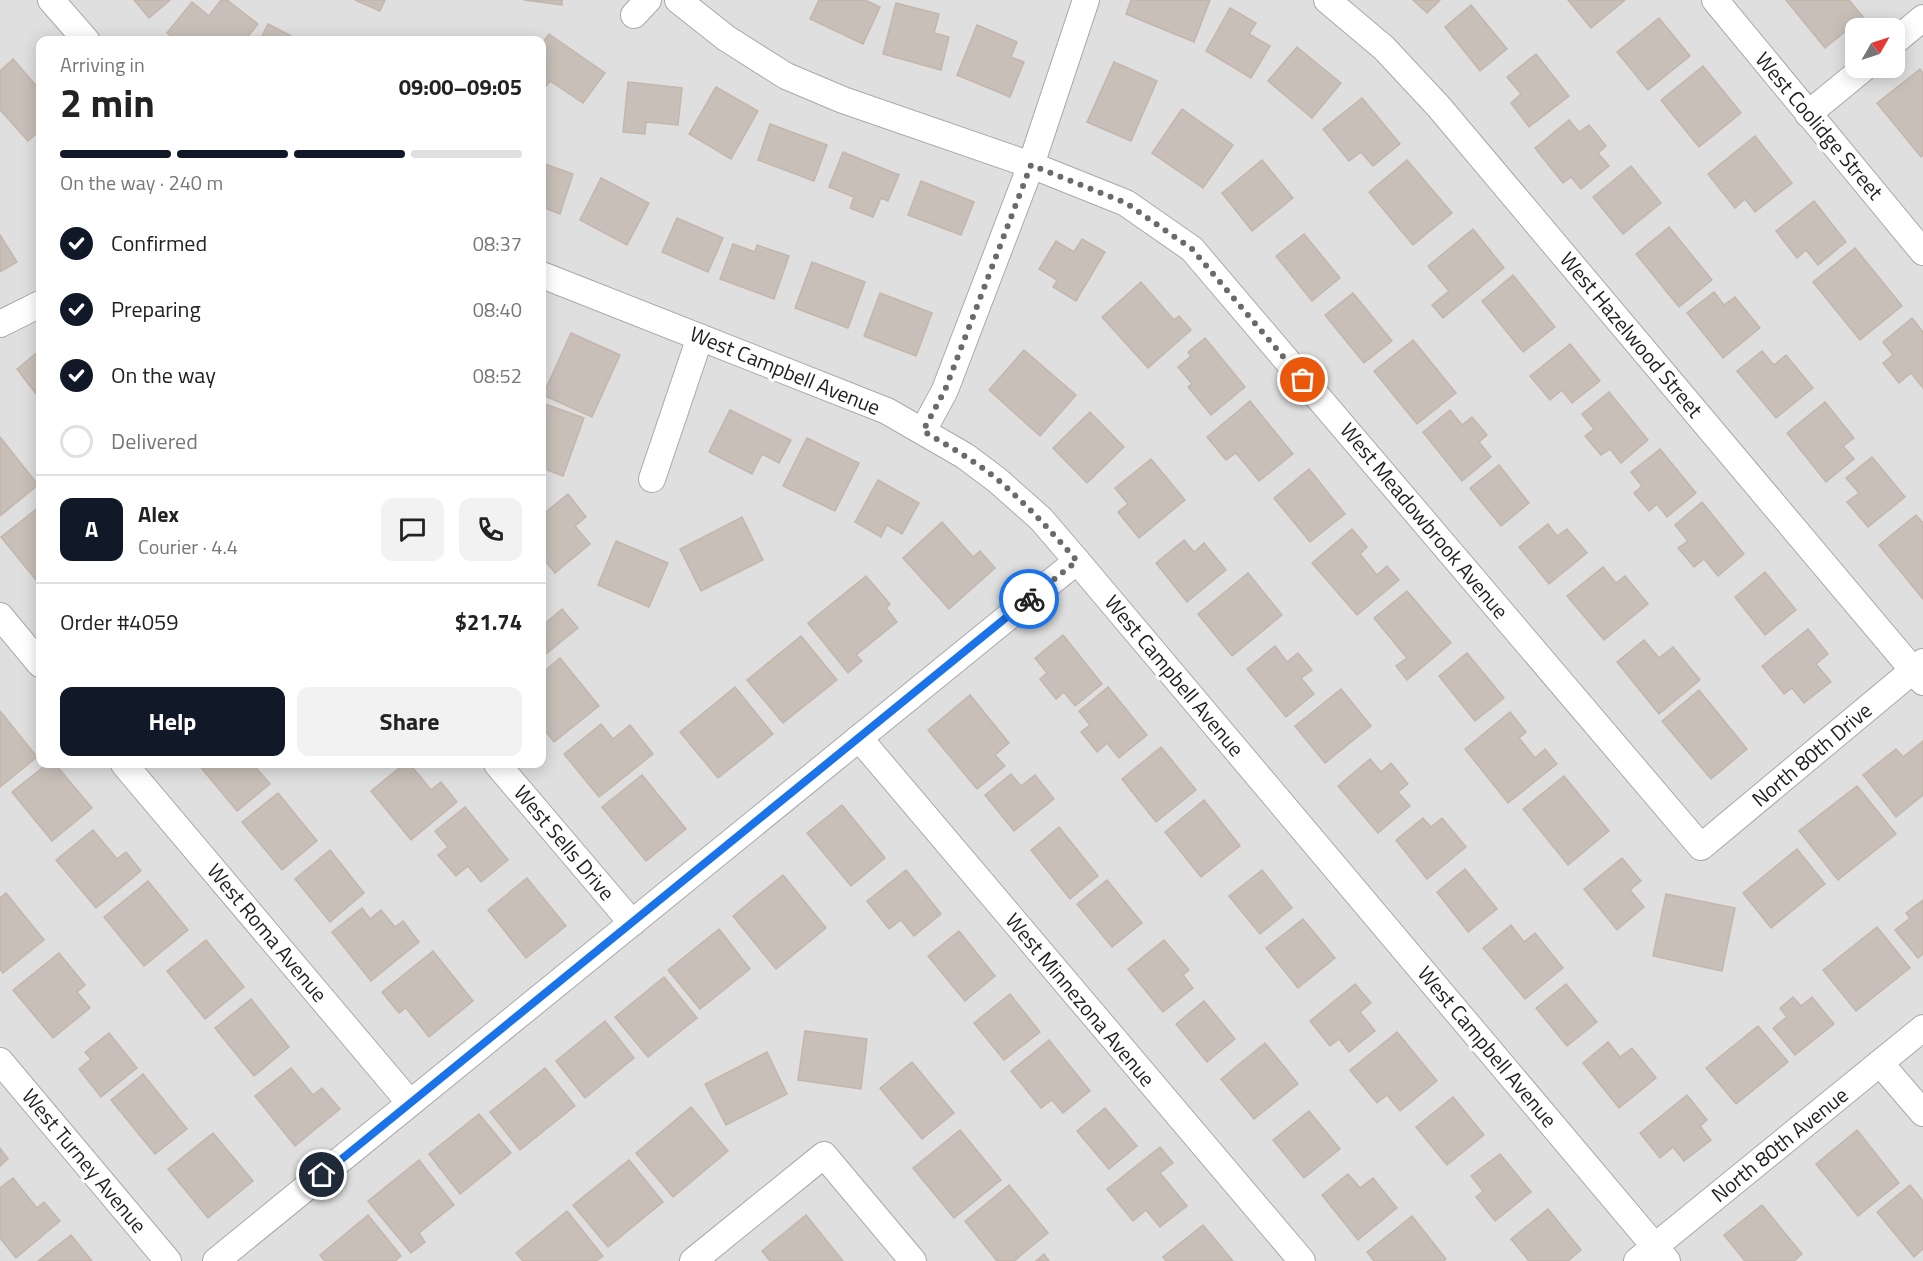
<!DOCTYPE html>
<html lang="en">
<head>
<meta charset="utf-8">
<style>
	body { margin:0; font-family:"Titillium Web",sans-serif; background:#f2f2f2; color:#222; height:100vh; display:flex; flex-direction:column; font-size:22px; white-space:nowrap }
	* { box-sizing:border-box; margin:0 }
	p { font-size:20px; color:#767676 }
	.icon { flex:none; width:33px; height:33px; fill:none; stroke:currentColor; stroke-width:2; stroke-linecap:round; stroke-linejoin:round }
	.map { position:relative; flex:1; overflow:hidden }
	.panel { position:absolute; left:36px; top:36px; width:510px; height:732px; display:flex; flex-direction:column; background:#fff; border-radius:12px; box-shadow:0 3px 15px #0003 }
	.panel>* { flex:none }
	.needle { width:39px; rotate:51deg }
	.tools { position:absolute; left:1845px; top:18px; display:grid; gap:12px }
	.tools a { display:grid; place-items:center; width:60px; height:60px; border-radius:12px; background:#fff; box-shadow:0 3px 15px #0003; font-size:30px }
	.pin { position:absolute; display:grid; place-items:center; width:51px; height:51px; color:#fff; margin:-26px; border:3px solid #fff; border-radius:50%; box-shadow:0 2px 6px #0007 }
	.courier { position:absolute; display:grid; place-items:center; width:60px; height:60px; margin:-30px; border:4px solid #1a73e8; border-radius:50%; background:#fff; color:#222; box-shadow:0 2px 8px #0007 }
	.overview em { font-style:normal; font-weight:700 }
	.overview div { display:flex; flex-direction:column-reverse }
	.overview { display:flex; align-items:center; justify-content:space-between; height:102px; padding:0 24px }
	h1 { font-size:39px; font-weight:700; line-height:45px }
	.bar { display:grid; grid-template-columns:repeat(4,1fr); gap:9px 6px; align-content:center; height:72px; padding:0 24px }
	.bar i { height:8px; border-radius:4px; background:#e0e0e0 }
	.bar .current { background:#111827 }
	.bar p { grid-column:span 4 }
	.line { display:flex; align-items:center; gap:15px; padding:0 24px; border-top:2px solid #e0e0e0 }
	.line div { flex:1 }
	.round { display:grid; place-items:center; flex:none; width:63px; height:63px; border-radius:12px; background:#f2f2f2 }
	ol { padding:0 24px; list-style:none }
	li { display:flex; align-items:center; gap:18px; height:66px }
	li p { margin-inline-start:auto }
	li .icon { padding:6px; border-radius:50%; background:#111827; color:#fff; stroke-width:4 }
	li:last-child { color:#767676 }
	li i { width:33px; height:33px; border:3px solid #e0e0e0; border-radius:50% }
	.primary-button { display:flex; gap:12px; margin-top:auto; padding:12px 24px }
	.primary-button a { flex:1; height:69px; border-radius:12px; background:#111827; color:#fff; font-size:24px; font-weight:700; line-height:69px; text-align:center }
	.primary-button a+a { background:#f2f2f2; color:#222 }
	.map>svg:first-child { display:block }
	.residential { fill:#e0dfdf; fill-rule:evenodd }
	.building { fill:#c7bfb8; stroke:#c4b6ab; stroke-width:1.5 }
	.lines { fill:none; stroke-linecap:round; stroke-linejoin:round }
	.minor-casing { stroke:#a9a9a9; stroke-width:28 }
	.minor { stroke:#fff; stroke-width:26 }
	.done { stroke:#6b6a68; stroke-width:6; stroke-dasharray:0 10.8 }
	.route { stroke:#1a73e8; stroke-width:8 }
	.labels { text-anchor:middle; stroke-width:6; stroke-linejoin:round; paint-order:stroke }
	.street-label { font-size:21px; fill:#222; stroke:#fff }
</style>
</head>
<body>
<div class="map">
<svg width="1923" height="1261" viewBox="0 0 1923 1261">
	<rect width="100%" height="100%" fill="#f2efe9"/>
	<path class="residential" d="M0,0H1923V1261H0ZM1856,28H1894V68H1856ZM40,40H542V764H40Z"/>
	<g class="building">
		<path d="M134,0H170L149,18Z"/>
		<path d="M221,0H227L258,24L245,40H176L167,33L192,2L209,16Z"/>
		<path d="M355,0H385L380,11Z"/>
		<path d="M524,0H562V5Z"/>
		<path d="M819,0H865L880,7L863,44L810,19Z"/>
		<path d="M1131,0H1210L1194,42L1126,14Z"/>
		<path d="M1413,0H1440L1427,13Z"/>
		<path d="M1568,0H1625L1591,28Z"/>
		<path d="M1786,0H1849L1863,17L1825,48Z"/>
		<path d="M896,3L939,14L934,33L949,37L941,70L883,54Z"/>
		<path d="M1471,5L1507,49L1480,71L1445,27Z"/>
		<path d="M1230,8L1256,23L1249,34L1270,46L1251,78L1206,51Z"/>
		<path d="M1659,18L1690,56L1648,90L1617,52Z"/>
		<path d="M268,24L299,40H260Z"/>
		<path d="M977,25L1017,42L1011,57L1024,62L1010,97L957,75Z"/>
		<path d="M549,34L605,73L583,103L550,81L543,90L542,89V44Z"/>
		<path d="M1297,47L1341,83L1312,118L1268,81Z"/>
		<path d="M1536,54L1569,96L1529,127L1511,103L1521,94L1507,77Z"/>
		<path d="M13,59L40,90V130L28,141L0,110V71Z"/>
		<path d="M1114,62L1157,81L1131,141L1087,122Z"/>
		<path d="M1703,66L1741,113L1699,147L1661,100Z"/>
		<path d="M1920,69L1923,73V155L1921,157L1877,103Z"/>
		<path d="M628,82L682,88L678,125L646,122L645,134L623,132Z"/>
		<path d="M716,87L758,111L731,159L689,134Z"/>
		<path d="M1362,98L1400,144L1373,166L1361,152L1349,161L1323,129Z"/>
		<path d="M1182,109L1233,145L1203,188L1152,153Z"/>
		<path d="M1569,120L1579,132L1589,125L1606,146L1598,153L1609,166L1581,189L1571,177L1563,183L1535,148Z"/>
		<path d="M770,124L827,145L814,181L758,160Z"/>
		<path d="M1755,136L1792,183L1755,212L1745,199L1735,208L1708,174Z"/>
		<path d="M843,152L899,175L888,201L881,198L873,217L850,208L854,197L829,187Z"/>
		<path d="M1262,160L1293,198L1252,231L1222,193Z"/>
		<path d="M1407,160L1452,213L1413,245L1369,192Z"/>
		<path d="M542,163L573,174L560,214L542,207Z"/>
		<path d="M1631,166L1661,203L1623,234L1593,197Z"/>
		<path d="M601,178L649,203L627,245L580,220Z"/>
		<path d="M921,181L974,202L961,235L908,215Z"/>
		<path d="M1814,201L1846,242L1818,265L1806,250L1797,258L1776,231Z"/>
		<path d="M677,218L723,238L708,272L662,252Z"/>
		<path d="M1669,227L1712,280L1679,307L1636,254Z"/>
		<path d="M1473,229L1504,268L1443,318L1432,305L1449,291L1428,266Z"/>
		<path d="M1304,234L1340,278L1312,301L1276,256Z"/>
		<path d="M0,235L17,262L0,272Z"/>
		<path d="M1082,239L1105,252L1076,301L1053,287L1057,280L1039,269L1056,241L1074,252Z"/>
		<path d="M733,244L755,252L757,245L789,256L774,299L720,279Z"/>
		<path d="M1855,248L1902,306L1860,340L1813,282Z"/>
		<path d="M812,262L865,282L848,328L795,308Z"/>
		<path d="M1513,275L1555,327L1523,352L1482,301Z"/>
		<path d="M1141,282L1174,320L1179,316L1191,330L1148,368L1102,317Z"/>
		<path d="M1714,292L1724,305L1735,297L1760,328L1723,358L1687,313Z"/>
		<path d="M880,293L932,313L916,356L864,336Z"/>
		<path d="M1353,293L1392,341L1364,363L1325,315Z"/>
		<path d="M1912,318L1923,332V388L1911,373L1899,383L1883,363L1893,355L1883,342Z"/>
		<path d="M571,333L620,355L592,417L543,395Z"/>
		<path d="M1205,338L1245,387L1211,415L1188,387L1192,384L1178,367L1191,356L1188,352Z"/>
		<path d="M1413,340L1456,393L1417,424L1374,371Z"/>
		<path d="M1570,344L1600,381L1572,403L1562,390L1550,400L1530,376Z"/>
		<path d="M40,350V399L17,369Z"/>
		<path d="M1024,350L1076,395L1040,436L989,390Z"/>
		<path d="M1762,351L1774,365L1786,355L1813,388L1776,418L1737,371Z"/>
		<path d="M1609,392L1648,440L1621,463L1610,449L1601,455L1585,436L1594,429L1582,414Z"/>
		<path d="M1250,401L1293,454L1259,481L1236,453L1226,460L1207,437Z"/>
		<path d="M1825,402L1854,438L1843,446L1854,459L1826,482L1787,433Z"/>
		<path d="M545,404L584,418L563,476L542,468V414Z"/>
		<path d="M730,410L791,440L779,463L762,454L752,474L709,452Z"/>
		<path d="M1450,410L1462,425L1472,417L1487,435L1479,442L1491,457L1462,481L1423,432Z"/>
		<path d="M1090,412L1124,447L1087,483L1053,448Z"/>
		<path d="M0,437L38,485L0,516Z"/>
		<path d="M807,438L859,463L835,511L783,486Z"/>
		<path d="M1660,449L1696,493L1667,517L1657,504L1649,511L1634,493L1642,486L1631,472Z"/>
		<path d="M1872,457L1905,497L1868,527L1847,502L1859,493L1846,478Z"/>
		<path d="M1151,459L1185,500L1139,538L1118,512L1128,504L1115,488Z"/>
		<path d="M1499,465L1529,503L1501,526L1470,488Z"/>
		<path d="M1309,469L1345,514L1310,542L1274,498Z"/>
		<path d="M878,480L919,503L902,534L887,525L881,537L855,522Z"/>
		<path d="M568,494L586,517L575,526L590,544L555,573L542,557V515Z"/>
		<path d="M1702,502L1744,554L1718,576L1704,559L1694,567L1678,548L1688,541L1675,525Z"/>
		<path d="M39,507L40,508V585L1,537Z"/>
		<path d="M1916,515L1923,523V599L1879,545Z"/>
		<path d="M742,517L763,560L701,591L680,549Z"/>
		<path d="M942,522L973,557L980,551L995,568L949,609L903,558Z"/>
		<path d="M1548,524L1557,536L1567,529L1587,553L1549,584L1519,547Z"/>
		<path d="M1352,529L1367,547L1360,554L1377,575L1387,566L1399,580L1357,615L1312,563Z"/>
		<path d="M1184,540L1194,552L1204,543L1226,570L1187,602L1156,563Z"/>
		<path d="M616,541L668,563L649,607L598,585Z"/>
		<path d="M1603,567L1616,583L1625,576L1648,604L1604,640L1567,596Z"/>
		<path d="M1765,572L1796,610L1765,635L1735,597Z"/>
		<path d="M1248,573L1282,615L1232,656L1198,614Z"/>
		<path d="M866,576L890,604L886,608L897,622L856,655L862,661L848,673L808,623Z"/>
		<path d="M1407,591L1451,643L1407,680L1396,666L1407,658L1374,618Z"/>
		<path d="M562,609L578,628L542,657V626Z"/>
		<path d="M1808,629L1828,654L1816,664L1831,682L1804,703L1792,688L1784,694L1762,666Z"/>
		<path d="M1063,635L1102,684L1075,706L1064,692L1056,699L1040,679L1047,673L1035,658Z"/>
		<path d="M801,636L837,680L783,723L747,680Z"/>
		<path d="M1644,640L1659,658L1673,647L1700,680L1659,714L1617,662Z"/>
		<path d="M1275,646L1287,662L1298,653L1312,670L1301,678L1314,694L1286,717L1247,669Z"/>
		<path d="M1467,653L1504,698L1475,721L1439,676Z"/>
		<path d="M560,658L599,706L554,742L542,727V719L544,717L542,713V673Z"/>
		<path d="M735,687L773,734L718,778L680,732Z"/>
		<path d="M1108,687L1147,735L1119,758L1107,743L1097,752L1081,732L1090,725L1079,711Z"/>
		<path d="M1341,689L1371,726L1325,763L1295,726Z"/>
		<path d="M1699,690L1747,749L1711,779L1662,721Z"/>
		<path d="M970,695L1009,743L995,755L1005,766L977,789L928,730Z"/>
		<path d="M0,711L37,757L0,787Z"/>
		<path d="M1510,712L1526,732L1519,738L1535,758L1545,749L1557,764L1508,803L1465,749Z"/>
		<path d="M601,724L613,739L630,725L653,754L599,797L564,754Z"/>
		<path d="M1923,741V795L1896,817L1863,775L1896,749L1903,757Z"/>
		<path d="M1161,747L1196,790L1156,822L1122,779Z"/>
		<path d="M1370,759L1381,772L1391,763L1408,784L1398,792L1410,806L1378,833L1338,786Z"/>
		<path d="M47,764H55L92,808L52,841L12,792Z"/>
		<path d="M198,764H253L270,784L237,811Z"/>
		<path d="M404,764H410L431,790L441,782L457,802L411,840L371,791Z"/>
		<path d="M1011,774L1021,786L1035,775L1054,799L1014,831L985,795Z"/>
		<path d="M642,775L686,829L646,861L602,807Z"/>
		<path d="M1564,776L1609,831L1568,865L1523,809Z"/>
		<path d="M1857,786L1896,834L1838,880L1799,831Z"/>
		<path d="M278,793L317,841L282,870L242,822Z"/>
		<path d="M1204,800L1240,846L1201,877L1165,832Z"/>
		<path d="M842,805L885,858L851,886L807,833Z"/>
		<path d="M465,807L508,860L481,882L468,866L456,876L438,855L448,847L435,831Z"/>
		<path d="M1423,818L1431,827L1442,818L1466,847L1427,879L1396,840Z"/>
		<path d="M1059,827L1098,876L1070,899L1031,850Z"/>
		<path d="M93,830L117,859L126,852L141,871L96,908L56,860Z"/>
		<path d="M1797,849L1825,884L1771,928L1743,893Z"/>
		<path d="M330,850L364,893L330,922L295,879Z"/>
		<path d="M1622,858L1641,881L1630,890L1644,907L1617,930L1584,889Z"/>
		<path d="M1465,869L1497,909L1468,932L1437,892Z"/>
		<path d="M906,870L941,914L914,936L901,920L889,929L867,901Z"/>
		<path d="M1262,870L1292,908L1260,934L1229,896Z"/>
		<path d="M783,875L826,928L776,969L733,916Z"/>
		<path d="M527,878L566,926L526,958L488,910Z"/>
		<path d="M1107,880L1142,923L1112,947L1077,904Z"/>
		<path d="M148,881L188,930L144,966L104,917Z"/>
		<path d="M6,893L44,940L3,973L0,969V898Z"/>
		<path d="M1666,894L1735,908L1722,971L1653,956Z"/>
		<path d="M1923,900V954L1918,958L1895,930L1910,918L1906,913Z"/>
		<path d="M362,908L370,919L381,910L395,927L403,921L419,942L371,981L332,932Z"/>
		<path d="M1303,919L1335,958L1298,988L1266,948Z"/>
		<path d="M1511,925L1524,942L1535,933L1563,968L1525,999L1483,948Z"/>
		<path d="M1877,927L1910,968L1856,1011L1823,970Z"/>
		<path d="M719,929L750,969L700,1009L668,970Z"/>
		<path d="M959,931L995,976L965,1001L928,956Z"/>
		<path d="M206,940L244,987L205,1019L167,971Z"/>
		<path d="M1164,940L1189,970L1183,975L1193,988L1163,1012L1128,969Z"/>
		<path d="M433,951L473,1001L429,1037L406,1008L399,1013L382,992Z"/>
		<path d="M59,953L85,985L77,992L90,1008L53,1038L13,990Z"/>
		<path d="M664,977L697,1018L648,1057L615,1017Z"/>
		<path d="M1355,984L1371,1003L1360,1012L1375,1031L1349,1052L1339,1039L1330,1046L1310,1021Z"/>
		<path d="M1566,984L1597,1022L1567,1046L1536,1008Z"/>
		<path d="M1010,994L1040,1032L1004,1060L974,1023Z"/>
		<path d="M1793,997L1801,1006L1812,997L1834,1024L1795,1055L1773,1028L1787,1017L1780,1008Z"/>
		<path d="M251,999L289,1047L254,1076L215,1028Z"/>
		<path d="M1204,1001L1235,1039L1207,1062L1176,1024Z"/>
		<path d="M605,1021L634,1058L585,1098L556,1061Z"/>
		<path d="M1758,1026L1788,1062L1736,1104L1706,1068Z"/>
		<path d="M805,1031L867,1039L861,1089L798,1080Z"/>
		<path d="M1397,1032L1437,1081L1400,1111L1387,1095L1377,1103L1350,1070Z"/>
		<path d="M109,1033L137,1068L101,1097L79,1069L91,1059L85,1052Z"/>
		<path d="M1049,1040L1090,1091L1063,1113L1052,1100L1041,1108L1011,1071Z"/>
		<path d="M1608,1042L1620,1057L1632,1048L1656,1078L1619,1108L1583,1063Z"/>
		<path d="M1265,1043L1298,1084L1254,1119L1221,1079Z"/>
		<path d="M767,1052L787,1094L726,1125L705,1084Z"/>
		<path d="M912,1062L954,1113L922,1139L880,1088Z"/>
		<path d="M291,1068L313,1095L322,1088L340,1109L295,1146L255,1096Z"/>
		<path d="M545,1068L575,1106L520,1150L490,1112Z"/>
		<path d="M143,1074L187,1129L155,1154L111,1100Z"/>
		<path d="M1687,1095L1707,1120L1700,1126L1711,1140L1684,1161L1673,1147L1660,1158L1640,1133Z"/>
		<path d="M1453,1097L1484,1135L1447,1165L1416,1127Z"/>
		<path d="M691,1107L728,1151L673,1197L636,1153Z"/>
		<path d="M1105,1108L1137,1146L1109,1169L1077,1131Z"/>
		<path d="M1309,1111L1340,1149L1304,1178L1273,1140Z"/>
		<path d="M479,1114L511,1153L460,1194L429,1154Z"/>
		<path d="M960,1130L1001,1180L954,1218L913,1168Z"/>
		<path d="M1857,1130L1899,1183L1858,1216L1816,1164Z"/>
		<path d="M213,1133L253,1181L208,1218L168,1169Z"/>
		<path d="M1160,1147L1173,1163L1160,1173L1187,1206L1160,1227L1146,1210L1133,1221L1107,1189Z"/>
		<path d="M0,1148L8,1159L0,1166Z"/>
		<path d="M1500,1154L1531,1192L1495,1221L1476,1197L1483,1191L1471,1176Z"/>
		<path d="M419,1160L454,1205L419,1233L425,1242L411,1253L368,1201Z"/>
		<path d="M629,1160L663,1202L608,1247L573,1205Z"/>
		<path d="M1348,1174L1360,1188L1373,1178L1397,1208L1358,1240L1322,1195Z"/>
		<path d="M13,1178L37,1208L44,1202L60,1221L16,1258L0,1238V1188Z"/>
		<path d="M1009,1185L1048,1233L1014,1261H997L965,1221Z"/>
		<path d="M1910,1185L1923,1201V1249L1914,1257L1877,1212Z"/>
		<path d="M1762,1205L1802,1254L1794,1261H1745L1724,1235Z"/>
		<path d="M1548,1209L1581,1250L1568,1261H1529L1511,1239Z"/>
		<path d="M567,1211L603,1256L596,1261H523L516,1253Z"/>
		<path d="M368,1215L401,1256L395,1261H325L320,1255Z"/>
		<path d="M806,1215L843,1261H770L762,1251Z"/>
		<path d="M1412,1216L1446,1259L1443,1261H1374L1367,1252Z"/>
		<path d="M1203,1225L1233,1261H1166L1163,1257Z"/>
		<path d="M71,1235L92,1261H38Z"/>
		<path d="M1044,1254L1049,1261H1036Z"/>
	</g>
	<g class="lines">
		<g class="minor-casing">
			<g id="minor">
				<path d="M51,0L86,40"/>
				<path d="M678,0L726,38L786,76L843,100L1031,165L1126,203L1192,249L1701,847L1923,662"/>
				<path d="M1327,0L1384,48L1439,107L1923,682"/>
				<path d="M1715,0L1923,252"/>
				<path d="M634,15L648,0"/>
				<path d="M1894,42L1923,18"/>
				<path d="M1808,114L1864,68"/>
				<path d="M542,275L887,411L965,456L997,480L1041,519L1077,561L1667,1261"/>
				<path d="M0,324L40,304"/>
				<path d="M923,431L945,390L1031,165L1086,0"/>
				<path d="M652,479L700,337"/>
				<path d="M0,616L40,664"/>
				<path d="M859,738L1302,1261"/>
				<path d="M124,764L410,1103"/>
				<path d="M497,764L632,923"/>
				<path d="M0,1061L168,1261"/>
				<path d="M1880,1063L1923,1113"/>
				<path d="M216,1261L1077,561"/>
				<path d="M693,1261L824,1155L913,1261"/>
				<path d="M1637,1261L1923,1028"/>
			</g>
		</g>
		<use href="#minor" class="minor"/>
	</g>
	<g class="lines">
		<path class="done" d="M1029,599L1077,561C1052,532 1027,505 998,480C975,461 949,446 923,431L945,390L1031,165L1126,203L1192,249L1303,380"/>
		<path class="route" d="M322,1175L1029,599"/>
	</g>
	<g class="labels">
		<g class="street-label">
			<text transform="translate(1819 126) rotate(50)" y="7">West Coolidge Street</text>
			<text transform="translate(1631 335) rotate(50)" y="7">West Hazelwood Street</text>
			<text transform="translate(785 371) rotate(22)" y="7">West Campbell Avenue</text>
			<text transform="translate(1424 521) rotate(50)" y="7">West Meadowbrook Avenue</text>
			<text transform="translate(1174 676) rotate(50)" y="7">West Campbell Avenue</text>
			<text transform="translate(1812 755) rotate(-40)" y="7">North 80th Drive</text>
			<text transform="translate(564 843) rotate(50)" y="7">West Sells Drive</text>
			<text transform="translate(267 933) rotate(50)" y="7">West Roma Avenue</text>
			<text transform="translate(1080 1000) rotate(50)" y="7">West Minnezona Avenue</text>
			<text transform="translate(1487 1047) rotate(50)" y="7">West Campbell Avenue</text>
			<text transform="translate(1780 1145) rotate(-39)" y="7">North 80th Avenue</text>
			<text transform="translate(84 1161) rotate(50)" y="7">West Turney Avenue</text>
		</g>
	</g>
</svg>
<div class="tools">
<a><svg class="needle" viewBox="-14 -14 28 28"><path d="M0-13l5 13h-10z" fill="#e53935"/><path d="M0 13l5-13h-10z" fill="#767676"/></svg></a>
</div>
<div class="pin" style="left:1303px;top:380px;background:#ea580c"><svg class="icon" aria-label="bag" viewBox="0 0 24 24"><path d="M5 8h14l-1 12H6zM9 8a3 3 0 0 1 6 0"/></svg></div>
<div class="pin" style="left:322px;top:1175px;background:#1f2937"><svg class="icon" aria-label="home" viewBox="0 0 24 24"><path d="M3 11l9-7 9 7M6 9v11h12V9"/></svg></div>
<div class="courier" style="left:1029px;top:599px"><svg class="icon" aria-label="bike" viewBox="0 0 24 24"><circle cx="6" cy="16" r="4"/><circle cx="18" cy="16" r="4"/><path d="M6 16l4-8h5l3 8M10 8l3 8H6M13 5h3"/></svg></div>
<section class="panel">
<div class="overview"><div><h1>2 min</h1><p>Arriving in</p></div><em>09:00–09:05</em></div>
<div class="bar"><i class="current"></i><i class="current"></i><i class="current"></i><i></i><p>On the way · 240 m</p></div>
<ol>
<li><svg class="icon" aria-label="check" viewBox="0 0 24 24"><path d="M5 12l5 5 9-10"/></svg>Confirmed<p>08:37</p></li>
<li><svg class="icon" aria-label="check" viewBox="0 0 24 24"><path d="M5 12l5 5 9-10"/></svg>Preparing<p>08:40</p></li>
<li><svg class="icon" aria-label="check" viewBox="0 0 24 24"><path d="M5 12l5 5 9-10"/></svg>On the way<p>08:52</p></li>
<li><i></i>Delivered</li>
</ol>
<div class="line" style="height:108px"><b class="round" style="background:#111827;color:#fff">A</b><div><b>Alex</b><p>Courier · 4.4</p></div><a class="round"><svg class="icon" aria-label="chat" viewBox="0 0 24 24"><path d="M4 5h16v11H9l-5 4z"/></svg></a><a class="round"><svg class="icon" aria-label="phone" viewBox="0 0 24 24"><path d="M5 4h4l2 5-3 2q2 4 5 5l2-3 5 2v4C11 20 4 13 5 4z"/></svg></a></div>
<div class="line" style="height:78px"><div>Order #4059</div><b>$21.74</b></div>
<div class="primary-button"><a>Help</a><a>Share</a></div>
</section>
</div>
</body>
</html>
